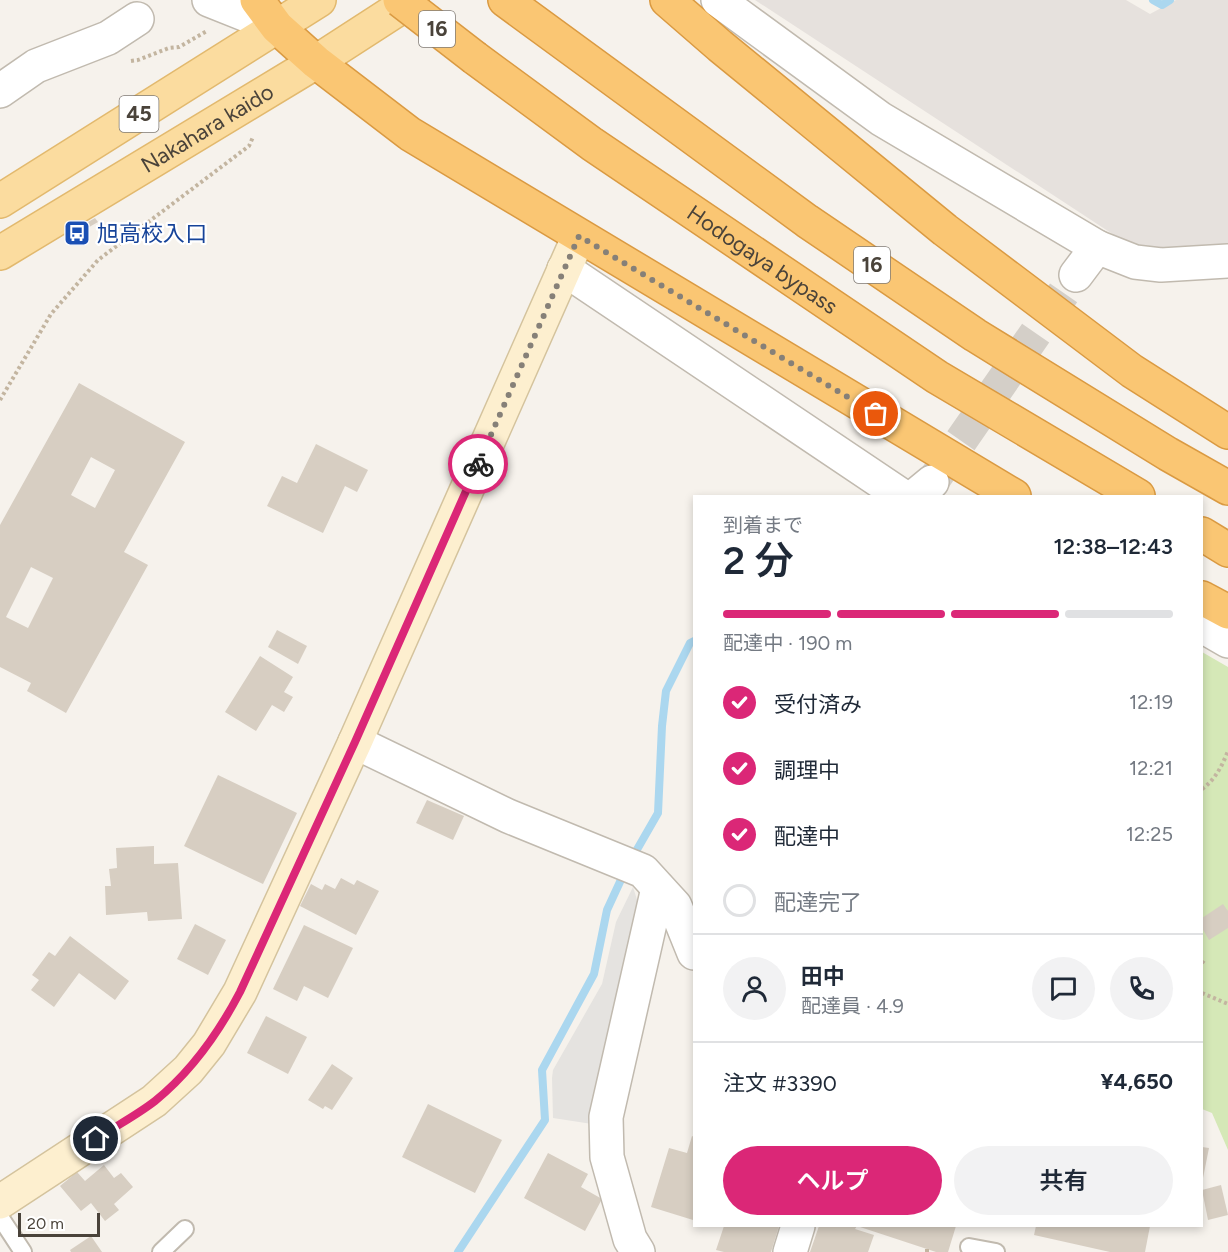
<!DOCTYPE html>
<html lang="ja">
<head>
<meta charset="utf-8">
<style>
	body { margin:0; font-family:Figtree,"Noto Sans JP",sans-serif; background:#f2f2f3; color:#1f2937; height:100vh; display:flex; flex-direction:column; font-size:22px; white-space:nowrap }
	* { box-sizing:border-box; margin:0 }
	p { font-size:20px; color:#747a83 }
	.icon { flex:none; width:33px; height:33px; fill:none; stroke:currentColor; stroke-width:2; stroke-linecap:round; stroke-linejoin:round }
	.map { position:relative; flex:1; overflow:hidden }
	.side { position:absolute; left:693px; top:495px; width:510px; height:732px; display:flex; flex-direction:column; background:#fff; border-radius:0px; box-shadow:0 3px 9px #0003 }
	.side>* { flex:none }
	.scale { position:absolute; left:18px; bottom:15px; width:82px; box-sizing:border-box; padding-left:6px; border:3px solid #4a433a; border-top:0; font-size:16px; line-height:21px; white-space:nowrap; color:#4a433a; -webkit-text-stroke:4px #fff; paint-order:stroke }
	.pin { position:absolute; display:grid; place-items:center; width:51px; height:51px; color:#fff; margin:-26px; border:3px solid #fff; border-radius:50%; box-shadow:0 2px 6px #0007 }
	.courier { position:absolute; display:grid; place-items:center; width:60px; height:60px; margin:-30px; border:4px solid #db2777; border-radius:50%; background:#fff; color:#222; box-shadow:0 2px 8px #0007 }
	.summary em { font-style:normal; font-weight:600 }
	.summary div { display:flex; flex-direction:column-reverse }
	.summary { display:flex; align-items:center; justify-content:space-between; height:102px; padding:0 30px }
	h1 { font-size:39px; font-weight:600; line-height:45px }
	.bar { display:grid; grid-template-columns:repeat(4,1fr); gap:9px 6px; align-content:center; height:72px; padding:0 30px }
	.bar i { height:8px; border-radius:4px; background:#e0e1e3 }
	.bar .on { background:#db2777 }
	.bar p { grid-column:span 4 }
	.line { display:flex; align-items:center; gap:15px; padding:0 30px; border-top:2px solid #e0e1e3 }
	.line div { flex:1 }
	.round { display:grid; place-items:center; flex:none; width:63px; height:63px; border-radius:32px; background:#f2f2f3 }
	ol { padding:0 30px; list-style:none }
	li { display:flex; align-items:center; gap:18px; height:66px }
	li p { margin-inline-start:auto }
	li .icon { padding:6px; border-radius:50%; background:#db2777; color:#fff; stroke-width:4 }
	li:last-child { color:#747a83 }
	li i { width:33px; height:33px; border:3px solid #e0e1e3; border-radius:50% }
	.cta { display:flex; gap:12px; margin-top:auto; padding:12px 30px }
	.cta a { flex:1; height:69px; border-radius:36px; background:#db2777; color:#fff; font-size:24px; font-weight:600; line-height:69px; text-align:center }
	.cta a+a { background:#f2f2f3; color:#1f2937 }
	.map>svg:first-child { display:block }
	.industrial { fill:#e6e1dd }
	.green { fill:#d5e8b7 }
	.parking { fill:#e5e3e0 }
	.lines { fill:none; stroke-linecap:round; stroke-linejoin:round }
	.stream { stroke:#abd7ef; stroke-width:8 }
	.building { fill:#d7cec2; fill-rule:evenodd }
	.street-tunnel { stroke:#d4cfc8; stroke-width:33; stroke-dasharray:33 16; stroke-linecap:butt }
	.lane-casing { stroke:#c1baaf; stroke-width:20 }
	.street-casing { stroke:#c1baaf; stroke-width:36 }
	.secondary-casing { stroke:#d4c39d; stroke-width:36 }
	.primary-casing { stroke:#e2b96e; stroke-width:36 }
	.highway-casing { stroke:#da9a42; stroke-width:36 }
	.path { stroke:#c3b5a0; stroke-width:4; stroke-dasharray:3 3; stroke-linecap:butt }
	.lane { stroke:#fff; stroke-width:16 }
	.street { stroke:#fff; stroke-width:33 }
	.secondary { stroke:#fdefcf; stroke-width:33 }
	.primary { stroke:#fbdc9f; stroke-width:33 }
	.highway { stroke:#fac673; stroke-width:33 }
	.highway-bridge-casing { stroke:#da9a42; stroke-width:36; stroke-linecap:butt }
	.highway-bridge { stroke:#fac673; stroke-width:33 }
	.done { stroke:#868078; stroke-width:6; stroke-dasharray:0 10.8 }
	.route { stroke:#db2777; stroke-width:8 }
	.labels { text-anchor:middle; stroke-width:4.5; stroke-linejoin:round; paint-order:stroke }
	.shield { fill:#fff; stroke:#807b75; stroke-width:1.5 }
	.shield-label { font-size:21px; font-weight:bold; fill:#4a433a }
	.street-label { font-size:22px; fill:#4a433a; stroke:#fff }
	.transit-label { font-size:22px; fill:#164399; stroke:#fff; text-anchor:start }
</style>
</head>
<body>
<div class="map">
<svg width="1228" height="1252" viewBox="0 0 1228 1252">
	<rect width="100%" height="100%" fill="#f6f2ec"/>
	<path class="industrial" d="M755,0H1126L1150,14L1176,0H1228V257L1140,252Z"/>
	<path class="green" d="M1202,652L1228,667V1150L1212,1113L1202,1109Z"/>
	<path class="parking" d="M633,887L640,909L592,1124L553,1118L552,1078L553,1070L602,984L616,922Z"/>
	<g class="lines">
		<g class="stream">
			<path d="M1153,0L1162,5L1170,0"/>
			<path d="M631,860L658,813L662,726L666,691L690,643L694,641"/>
			<path d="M458,1252L545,1120L542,1070L594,974L607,910L625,871"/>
		</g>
	</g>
	<g class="building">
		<path d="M95,218L98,222L77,234L74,230Z"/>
		<path d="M79,383L185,442L124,552L148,565L66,713L27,691L31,683L0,667V525ZM91,457L115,470L95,508L71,495ZM31,567L53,578L28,628L6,617Z"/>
		<path d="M316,444L368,470L357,492L345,486L323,533L267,506L282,476L297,483Z"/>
		<path d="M277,630L307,646L298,664L268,647Z"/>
		<path d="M260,656L293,677L284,692L293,697L284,712L272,705L256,731L225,712Z"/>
		<path d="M218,775L297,813L263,884L184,846Z"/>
		<path d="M427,800L464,816L453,840L416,823Z"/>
		<path d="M154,846V864L178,863L182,919L148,921L147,912L106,915L105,886H111L109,869L117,868L116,848Z"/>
		<path d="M341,878L354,885L357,880L379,891L356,935L300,906L311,884L322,890L325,884L335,889Z"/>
		<path d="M1223,904L1228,911V928L1209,940L1202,928V918Z"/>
		<path d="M195,924L226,940L208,975L177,959Z"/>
		<path d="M304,925L353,948L328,998L304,986L297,1001L273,989Z"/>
		<path d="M70,936L129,981L115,1000L79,973L54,1007L31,990L39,980L32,975L49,952L55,956Z"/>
		<path d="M266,1016L307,1037L288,1074L247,1053Z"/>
		<path d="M332,1064L353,1078L332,1110L325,1106L323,1109L308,1100Z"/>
		<path d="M428,1104L502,1140L475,1193L402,1157Z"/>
		<path d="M692,1136L694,1137L693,1220L651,1207L669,1148L687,1153Z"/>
		<path d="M1202,1147L1209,1148L1203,1178H1202Z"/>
		<path d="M548,1153L588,1174L581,1187L602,1199L585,1231L524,1198Z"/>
		<path d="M104,1165L114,1178L121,1173L133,1187L114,1204L119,1210L105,1221L91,1203L81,1211L60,1186L77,1172L85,1181Z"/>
		<path d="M1221,1185L1228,1215L1208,1220L1202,1190Z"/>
		<path d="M724,1226H779L771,1252H724L716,1250Z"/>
		<path d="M819,1226H857L855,1229L874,1235L868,1252H810Z"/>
		<path d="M857,1226H956L948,1252H936Z"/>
		<path d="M1036,1226H1150L1145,1252H1110L1034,1235Z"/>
		<path d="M91,1236L102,1252H71L70,1250Z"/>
	</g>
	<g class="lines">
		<path class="street-tunnel" d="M933,481L1076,275"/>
		<g class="lane-casing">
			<g id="lane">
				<path d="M0,1217L23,1252"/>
				<path d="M969,1247L996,1252"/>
				<path d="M161,1252L185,1229"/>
			</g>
		</g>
		<g class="street-casing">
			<g id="street">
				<path d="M209,0L277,27"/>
				<path d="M718,0L881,119L1097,247L1076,275"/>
				<path d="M0,91L36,66L108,38L137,19"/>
				<path d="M1097,247L1135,262L1161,265L1228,261"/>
				<path d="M564,269L902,496"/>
				<path d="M915,496L932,482"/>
				<path d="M1202,626L1228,641"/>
				<path d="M355,742L508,816L643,871L675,906L694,953"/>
				<path d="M638,1252L630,1239L607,1157L606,1117L658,888"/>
				<path d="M790,1252L798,1226"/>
			</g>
		</g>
		<g class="secondary-casing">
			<path id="secondary" d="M0,1202L154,1101L188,1070L209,1044L240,992L355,742L579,236"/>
		</g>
		<g class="primary-casing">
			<g id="primary">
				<path d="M0,201L319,0"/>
				<path id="s1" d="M0,253L316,62L412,0"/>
			</g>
		</g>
		<g class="highway-casing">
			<g id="highway">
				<path d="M257,0L277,27L316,62L410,134L1014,496"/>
				<path d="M505,0L807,221L975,335L1168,454L1228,488"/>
				<path d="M667,0L720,46L945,230L1132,371L1228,432"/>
				<path id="s2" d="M475,58L592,144L937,377L1138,496"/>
				<path d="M1202,534L1228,550"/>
				<path d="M1202,598L1228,612"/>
			</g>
		</g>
		<g class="path">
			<path d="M131,61L138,60L169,48L179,47L207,31"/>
			<path d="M0,400L51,314L98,260L249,146L253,137"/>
			<path d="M1202,789C1215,780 1222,766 1228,751"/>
			<path d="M1202,963L1205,959"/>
			<path d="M1202,993L1228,1004"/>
			<path d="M927,1249V1252"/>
		</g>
		<use href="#lane" class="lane"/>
		<use href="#street" class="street"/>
		<use href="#secondary" class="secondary"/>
		<use href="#primary" class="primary"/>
		<use href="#highway" class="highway"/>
		<g class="highway-bridge-casing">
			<path id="highway-bridge" d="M400,0L475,58"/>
		</g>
		<use href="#highway-bridge" class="highway-bridge"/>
	</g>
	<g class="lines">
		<path class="done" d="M478,464L579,236L876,414"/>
		<path class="route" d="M96,1139C116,1126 137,1115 155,1101C192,1071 218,1034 240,992L355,742L478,464"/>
	</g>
	<defs>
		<g id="bus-square" transform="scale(1.35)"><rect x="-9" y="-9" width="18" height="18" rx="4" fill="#1a4fb4" stroke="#fff"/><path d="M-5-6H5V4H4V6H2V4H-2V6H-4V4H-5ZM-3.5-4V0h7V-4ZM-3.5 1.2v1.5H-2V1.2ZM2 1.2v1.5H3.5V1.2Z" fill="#fff"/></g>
	</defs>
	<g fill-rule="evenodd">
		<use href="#bus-square" x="77" y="233"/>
	</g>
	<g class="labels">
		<g class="shield">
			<rect x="419" y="11" width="36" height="36" rx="4.5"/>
			<rect x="119.5" y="96" width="39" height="36" rx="4.5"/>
			<rect x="854" y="247" width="36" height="36" rx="4.5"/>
		</g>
		<g class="shield-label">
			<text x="437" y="36">16</text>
			<text x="139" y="121">45</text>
			<text x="872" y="272">16</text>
		</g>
		<g class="street-label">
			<text dy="8" stroke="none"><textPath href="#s1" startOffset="242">Nakahara kaido</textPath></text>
			<text dy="8" stroke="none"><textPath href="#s2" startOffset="351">Hodogaya bypass</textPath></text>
		</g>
		<g class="transit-label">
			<text x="97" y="241">旭高校入口</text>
		</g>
	</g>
</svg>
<div class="scale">20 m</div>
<div class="pin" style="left:876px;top:414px;background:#ea580c"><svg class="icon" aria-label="bag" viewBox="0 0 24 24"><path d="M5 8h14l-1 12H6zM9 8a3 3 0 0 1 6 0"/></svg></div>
<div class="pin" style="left:96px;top:1139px;background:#1f2937"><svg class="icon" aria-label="home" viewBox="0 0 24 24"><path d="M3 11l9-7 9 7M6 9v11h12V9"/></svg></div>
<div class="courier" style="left:478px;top:464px"><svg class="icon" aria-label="bike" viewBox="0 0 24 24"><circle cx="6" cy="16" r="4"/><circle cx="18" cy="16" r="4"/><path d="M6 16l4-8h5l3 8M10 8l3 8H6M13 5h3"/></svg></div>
<section class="side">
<div class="summary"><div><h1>2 分</h1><p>到着まで</p></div><em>12:38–12:43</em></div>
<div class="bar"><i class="on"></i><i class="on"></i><i class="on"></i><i></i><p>配達中 · 190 m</p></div>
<ol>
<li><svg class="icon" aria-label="check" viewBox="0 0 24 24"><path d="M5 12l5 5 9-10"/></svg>受付済み<p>12:19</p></li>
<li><svg class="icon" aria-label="check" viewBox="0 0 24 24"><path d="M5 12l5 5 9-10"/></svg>調理中<p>12:21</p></li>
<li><svg class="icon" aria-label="check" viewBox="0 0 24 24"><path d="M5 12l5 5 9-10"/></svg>配達中<p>12:25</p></li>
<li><i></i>配達完了</li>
</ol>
<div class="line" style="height:108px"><a class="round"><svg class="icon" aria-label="person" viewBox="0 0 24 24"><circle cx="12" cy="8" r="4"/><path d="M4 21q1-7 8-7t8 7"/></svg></a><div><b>田中</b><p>配達員 · 4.9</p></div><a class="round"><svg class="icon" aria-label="chat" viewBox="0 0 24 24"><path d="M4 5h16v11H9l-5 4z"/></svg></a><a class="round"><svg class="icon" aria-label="phone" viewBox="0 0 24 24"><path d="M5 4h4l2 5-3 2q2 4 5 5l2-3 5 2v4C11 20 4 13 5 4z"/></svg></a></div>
<div class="line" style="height:78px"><div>注文 #3390</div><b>¥4,650</b></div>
<div class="cta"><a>ヘルプ</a><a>共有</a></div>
</section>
</div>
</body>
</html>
